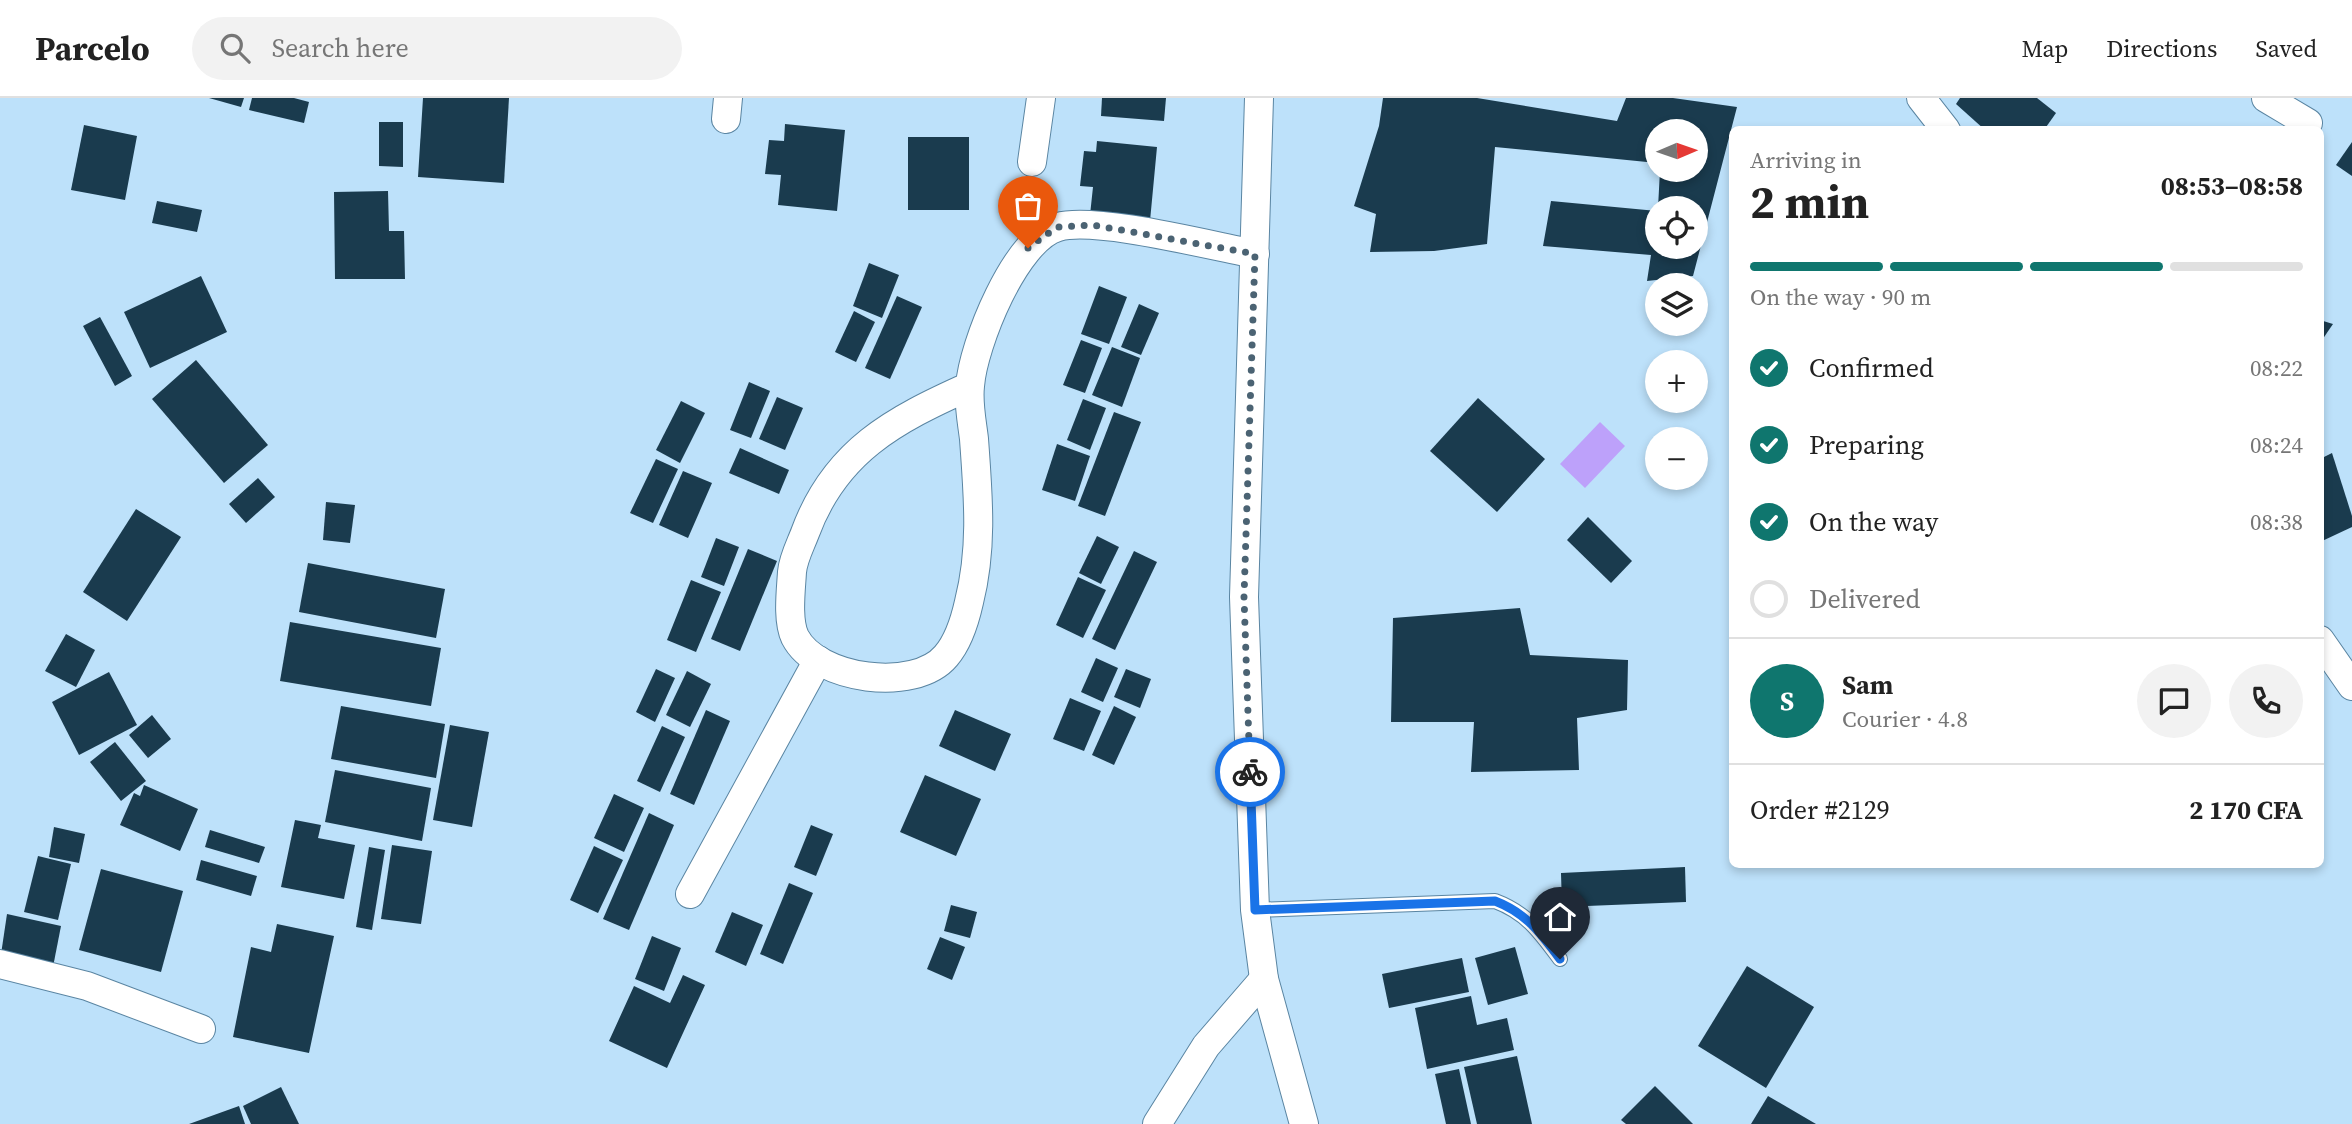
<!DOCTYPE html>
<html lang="en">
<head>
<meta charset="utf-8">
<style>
	body { margin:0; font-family:"Source Serif 4",serif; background:#f2f2f2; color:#222; height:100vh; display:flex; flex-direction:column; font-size:26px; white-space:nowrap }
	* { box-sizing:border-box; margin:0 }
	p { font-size:23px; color:#767676 }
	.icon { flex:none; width:38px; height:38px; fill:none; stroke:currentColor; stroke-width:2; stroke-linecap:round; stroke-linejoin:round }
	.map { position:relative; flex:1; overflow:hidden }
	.panel { position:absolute; left:1729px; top:28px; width:595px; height:742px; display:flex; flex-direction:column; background:#fff; border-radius:10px; box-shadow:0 4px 10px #0003 }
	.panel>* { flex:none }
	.needle { width:46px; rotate:88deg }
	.buttons { position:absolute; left:1645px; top:21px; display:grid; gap:14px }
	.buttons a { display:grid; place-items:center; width:63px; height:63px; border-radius:50%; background:#fff; box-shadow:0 4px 10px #0003; font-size:35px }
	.pin { position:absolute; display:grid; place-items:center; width:60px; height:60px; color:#fff; margin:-72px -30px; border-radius:50% 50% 50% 0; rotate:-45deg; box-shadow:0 0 7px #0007 }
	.pin .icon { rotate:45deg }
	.courier { position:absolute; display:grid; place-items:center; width:70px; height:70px; margin:-35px; border:5px solid #1a73e8; border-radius:50%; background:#fff; color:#222; box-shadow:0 2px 9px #0007 }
	.headline em { font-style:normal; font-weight:700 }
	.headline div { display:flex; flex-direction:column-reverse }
	.headline { display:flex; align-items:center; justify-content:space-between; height:119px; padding:0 21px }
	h1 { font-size:46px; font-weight:700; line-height:52px }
	.bar { display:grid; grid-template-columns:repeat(4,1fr); gap:10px 7px; align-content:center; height:84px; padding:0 21px }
	.bar i { height:9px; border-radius:5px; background:#e0e0e0 }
	.bar .selected { background:#0f766e }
	.bar p { grid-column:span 4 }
	.line { display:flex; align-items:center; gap:18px; padding:0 21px; border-top:2px solid #e0e0e0 }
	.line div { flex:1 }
	.round { display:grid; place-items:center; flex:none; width:74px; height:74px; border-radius:37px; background:#f2f2f2 }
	ol { padding:0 21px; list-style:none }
	li { display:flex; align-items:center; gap:21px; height:77px }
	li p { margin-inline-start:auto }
	li .icon { padding:7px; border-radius:50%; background:#0f766e; color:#fff; stroke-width:4 }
	li:last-child { color:#767676 }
	li i { width:38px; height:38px; border:4px solid #e0e0e0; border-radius:50% }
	header { display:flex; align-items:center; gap:42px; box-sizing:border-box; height:98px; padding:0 35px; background:#fff; border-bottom:2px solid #e0e0e0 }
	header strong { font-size:33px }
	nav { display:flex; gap:38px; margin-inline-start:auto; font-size:24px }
	.search { width:490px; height:63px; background:#f2f2f2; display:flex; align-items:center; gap:18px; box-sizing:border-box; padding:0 24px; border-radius:38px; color:#767676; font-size:26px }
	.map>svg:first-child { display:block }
	.water { fill:#bda1fa }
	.building { fill:#1a3b4e }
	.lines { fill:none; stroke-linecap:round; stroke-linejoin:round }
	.lane-casing { stroke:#5a85a2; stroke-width:16 }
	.street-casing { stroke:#5a85a2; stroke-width:30 }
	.lane { stroke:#fff; stroke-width:14 }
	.street { stroke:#fff; stroke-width:28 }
	.done { stroke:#4b6373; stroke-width:7; stroke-dasharray:0 12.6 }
	.route { stroke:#1a73e8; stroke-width:9 }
</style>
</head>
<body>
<header>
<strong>Parcelo</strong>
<div class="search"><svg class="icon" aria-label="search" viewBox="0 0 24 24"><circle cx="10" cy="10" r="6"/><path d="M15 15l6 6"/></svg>Search here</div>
<nav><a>Map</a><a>Directions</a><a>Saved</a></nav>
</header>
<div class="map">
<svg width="2352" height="1026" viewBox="0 0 2352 1026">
	<rect width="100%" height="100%" fill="#bde1fa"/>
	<path class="water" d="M1600,324L1625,348L1585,390L1560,366Z"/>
	<g class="building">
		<path d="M209,0H244L241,9Z"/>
		<path d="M252,0H294L309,4L304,25L249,12Z"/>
		<path d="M423,0H509L504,85L418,79Z"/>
		<path d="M1102,0H1166L1164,23L1101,18Z"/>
		<path d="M1383,0H1477L1617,23L1626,0H1673L1737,9L1693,178L1647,183L1651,157L1543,148L1551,103L1657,113V149H1696V110H1658L1660,72H1696V33H1657V65L1495,49L1487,146L1434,153L1370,154L1376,116L1354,108L1379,28Z"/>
		<path d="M1960,0H2037L2056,15L2044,32H1985L1956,6Z"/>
		<path d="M379,24H403V69L379,68Z"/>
		<path d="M785,26L845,32L837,113L778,107L781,77L765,76L769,42L784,43Z"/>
		<path d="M84,27L137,38L125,102L71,92Z"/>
		<rect x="908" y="39" width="61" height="73"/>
		<path d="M1097,43L1157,49L1150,123L1090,117L1093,89L1080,88L1084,53L1096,54Z"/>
		<path d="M2352,44V78L2336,67Z"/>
		<path d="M388,93L389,133H404L405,181H335L334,94Z"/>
		<path d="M157,103L202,112L197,134L152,125Z"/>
		<path d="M869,165L899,177L882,220L853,208Z"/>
		<path d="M201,178L227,234L150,270L124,214Z"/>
		<path d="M1099,188L1127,199L1109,246L1081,236Z"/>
		<path d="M897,198L922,209L890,281L865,270Z"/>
		<path d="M1139,206L1159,215L1141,257L1121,249Z"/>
		<path d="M854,213L875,224L856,264L835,254Z"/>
		<path d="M100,219L132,278L115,288L83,228Z"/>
		<path d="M2320,222L2333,226L2320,245Z"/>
		<path d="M1081,242L1102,250L1085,295L1063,287Z"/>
		<path d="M1112,249L1140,260L1122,309L1092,297Z"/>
		<path d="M196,262L268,347L224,385L152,301Z"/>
		<path d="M749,284L770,293L751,340L730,332Z"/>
		<path d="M777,299L803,310L785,352L759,341Z"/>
		<path d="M1478,300L1545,361L1497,414L1430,353Z"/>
		<path d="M1083,301L1106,310L1090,352L1067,342Z"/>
		<path d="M681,303L705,315L680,365L656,352Z"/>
		<path d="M1114,314L1141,324L1105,418L1078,408Z"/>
		<path d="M1057,346L1090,358L1075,403L1042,392Z"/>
		<path d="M740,350L789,372L779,396L729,375Z"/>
		<path d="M2332,355L2352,418V429L2320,444V361Z"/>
		<path d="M656,361L678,371L653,425L630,415Z"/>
		<path d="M683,373L712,385L688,440L659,427Z"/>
		<path d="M258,380L275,399L246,425L229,406Z"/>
		<path d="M326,404L355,407L350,445L323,442Z"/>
		<path d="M136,411L181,439L127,523L83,494Z"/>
		<path d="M1588,419L1632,463L1611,485L1567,442Z"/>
		<path d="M1097,438L1119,449L1101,486L1079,475Z"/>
		<path d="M716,440L739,449L724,488L701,479Z"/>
		<path d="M748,451L777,463L740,553L711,541Z"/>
		<path d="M1134,453L1157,464L1115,552L1092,541Z"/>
		<path d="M308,465L445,491L436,540L299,514Z"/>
		<path d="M1078,479L1106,492L1083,540L1056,527Z"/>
		<path d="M691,482L721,494L696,554L667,542Z"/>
		<path d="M1520,510L1530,557L1628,562L1627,612L1577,620L1579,672L1471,674L1474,624H1391L1393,520Z"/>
		<path d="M290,524L441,550L431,608L280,583Z"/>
		<path d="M66,536L95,552L76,589L45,573Z"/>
		<path d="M1096,560L1118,570L1103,604L1081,594Z"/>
		<path d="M656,571L675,580L655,624L636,614Z"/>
		<path d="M1126,571L1151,581L1140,610L1114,599Z"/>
		<path d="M687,573L711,586L690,629L666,617Z"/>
		<path d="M109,574L137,627L79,657L52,604Z"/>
		<path d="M1070,600L1101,613L1084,653L1053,641Z"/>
		<path d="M341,608L445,626L436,680L331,661Z"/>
		<path d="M1114,608L1136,619L1114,667L1092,657Z"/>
		<path d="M706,612L730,623L694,707L670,696Z"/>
		<path d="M955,612L1011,636L995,673L939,648Z"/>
		<path d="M152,617L171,641L148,660L129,637Z"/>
		<path d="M450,627L489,634L472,729L433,722Z"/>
		<path d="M662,628L685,639L660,694L637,683Z"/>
		<path d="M115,644L146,683L121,703L90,664Z"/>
		<path d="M335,672L431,690L422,743L325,724Z"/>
		<path d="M925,677L981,701L956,758L900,734Z"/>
		<path d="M144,687L198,711L180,753L120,727L134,695L140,698Z"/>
		<path d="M614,696L644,710L624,754L594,740Z"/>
		<path d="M649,715L674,727L629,832L603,821Z"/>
		<path d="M295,722L321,727L318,740L355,747L344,801L281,789Z"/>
		<path d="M811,727L833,736L816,778L794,769Z"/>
		<path d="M54,729L85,736L79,765L49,759Z"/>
		<path d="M210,732L265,749L259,765L205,749Z"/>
		<path d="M392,747L432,753L421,826L381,821Z"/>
		<path d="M594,748L623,762L598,815L570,802Z"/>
		<path d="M369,749L385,752L372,832L356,829Z"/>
		<path d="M38,758L71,766L58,822L24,814Z"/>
		<path d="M201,762L257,778L251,798L196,782Z"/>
		<path d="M1685,769L1686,804L1562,809L1561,775Z"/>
		<path d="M101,771L183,793L161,874L79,852Z"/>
		<path d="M789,785L813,795L783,866L760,856Z"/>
		<path d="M951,807L977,814L970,840L944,833Z"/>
		<path d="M732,814L763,827L746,868L715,854Z"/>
		<path d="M7,816L61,828L52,874L0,863Z"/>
		<path d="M277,826L334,838L309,955L233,939L251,849L271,854Z"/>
		<path d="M652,838L681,850L664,893L635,881Z"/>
		<path d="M940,839L965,849L952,882L927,871Z"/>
		<path d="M1515,849L1528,896L1488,907L1475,860Z"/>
		<path d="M1462,860L1469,894L1389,910L1382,876Z"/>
		<path d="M1747,868L1814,909L1766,990L1698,948Z"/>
		<path d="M683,877L705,887L667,970L609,943L634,888L670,905Z"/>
		<path d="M1471,898L1477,927L1507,920L1514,952L1427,971L1415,910Z"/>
		<path d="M1517,958L1532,1026H1477L1464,969Z"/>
		<path d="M1459,971L1471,1026H1446L1435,976Z"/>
		<path d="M1655,988L1693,1026H1626L1621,1022Z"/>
		<path d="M281,989L299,1026H251L243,1008Z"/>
		<path d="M1768,998L1816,1026H1751Z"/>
		<path d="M239,1008L245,1026H189Z"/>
	</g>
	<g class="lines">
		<g class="lane-casing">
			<path id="lane" d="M1255,812L1495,803C1527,815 1540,834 1560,861"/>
		</g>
		<g class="street-casing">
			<g id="street">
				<path d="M1259,0L1244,499L1255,812L1264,881L1304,1026"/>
				<path d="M1921,0L1946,32"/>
				<path d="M2266,0L2308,25"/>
				<path d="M726,21L728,0"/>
				<path d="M1032,64L1041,0"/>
				<path d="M970,288C894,322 835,353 805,435C800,448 793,461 792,474C791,492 787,522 795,539C817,582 915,595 946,558C959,543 965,522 969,504C983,449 978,397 974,341C972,324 968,305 970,288C973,247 1015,141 1058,129C1095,118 1212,148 1255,156"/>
				<path d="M2320,542L2352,588"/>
				<path d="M690,796L818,562"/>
				<path d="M0,866L87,888L201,931"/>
				<path d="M1157,1026L1206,948L1264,881"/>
			</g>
		</g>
		<use href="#lane" class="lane"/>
		<use href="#street" class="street"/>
	</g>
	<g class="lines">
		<path class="done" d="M1028,150L1057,129L1093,127L1255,156L1244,499L1250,674"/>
		<path class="route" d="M1250,674L1255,812L1495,803C1526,815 1540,834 1560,861"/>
	</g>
</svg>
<div class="buttons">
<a><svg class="needle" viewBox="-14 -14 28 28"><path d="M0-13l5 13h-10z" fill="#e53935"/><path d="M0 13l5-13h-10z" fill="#767676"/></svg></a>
<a><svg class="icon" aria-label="locate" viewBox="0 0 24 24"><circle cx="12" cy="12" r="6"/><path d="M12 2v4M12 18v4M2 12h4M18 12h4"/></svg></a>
<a><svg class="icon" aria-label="layers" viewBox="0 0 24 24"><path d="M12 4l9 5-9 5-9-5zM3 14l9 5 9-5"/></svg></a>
<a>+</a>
<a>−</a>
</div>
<div class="pin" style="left:1028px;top:150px;background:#ea580c"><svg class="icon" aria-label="bag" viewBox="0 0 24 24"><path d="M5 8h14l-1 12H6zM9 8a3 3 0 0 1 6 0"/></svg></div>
<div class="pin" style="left:1560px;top:861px;background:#1f2937"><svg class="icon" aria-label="home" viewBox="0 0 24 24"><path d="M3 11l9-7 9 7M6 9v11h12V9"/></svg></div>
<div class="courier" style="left:1250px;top:674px"><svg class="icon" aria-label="bike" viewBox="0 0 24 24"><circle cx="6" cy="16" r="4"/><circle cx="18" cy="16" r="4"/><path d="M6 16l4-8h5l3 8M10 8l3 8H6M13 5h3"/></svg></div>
<section class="panel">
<div class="headline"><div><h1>2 min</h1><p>Arriving in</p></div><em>08:53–08:58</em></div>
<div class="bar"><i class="selected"></i><i class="selected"></i><i class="selected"></i><i></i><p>On the way · 90 m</p></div>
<ol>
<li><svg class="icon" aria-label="check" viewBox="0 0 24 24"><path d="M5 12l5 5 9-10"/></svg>Confirmed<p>08:22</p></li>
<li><svg class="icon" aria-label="check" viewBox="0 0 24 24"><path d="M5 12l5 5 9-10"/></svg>Preparing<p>08:24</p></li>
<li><svg class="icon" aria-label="check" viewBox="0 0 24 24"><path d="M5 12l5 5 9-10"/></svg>On the way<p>08:38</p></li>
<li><i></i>Delivered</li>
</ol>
<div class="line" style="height:126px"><b class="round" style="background:#0f766e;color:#fff">S</b><div><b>Sam</b><p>Courier · 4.8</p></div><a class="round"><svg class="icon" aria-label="chat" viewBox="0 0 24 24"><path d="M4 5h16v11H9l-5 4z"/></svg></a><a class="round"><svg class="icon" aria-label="phone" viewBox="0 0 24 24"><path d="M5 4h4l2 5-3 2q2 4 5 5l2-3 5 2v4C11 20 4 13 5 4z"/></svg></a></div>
<div class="line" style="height:91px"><div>Order #2129</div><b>2 170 CFA</b></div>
</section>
</div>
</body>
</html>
